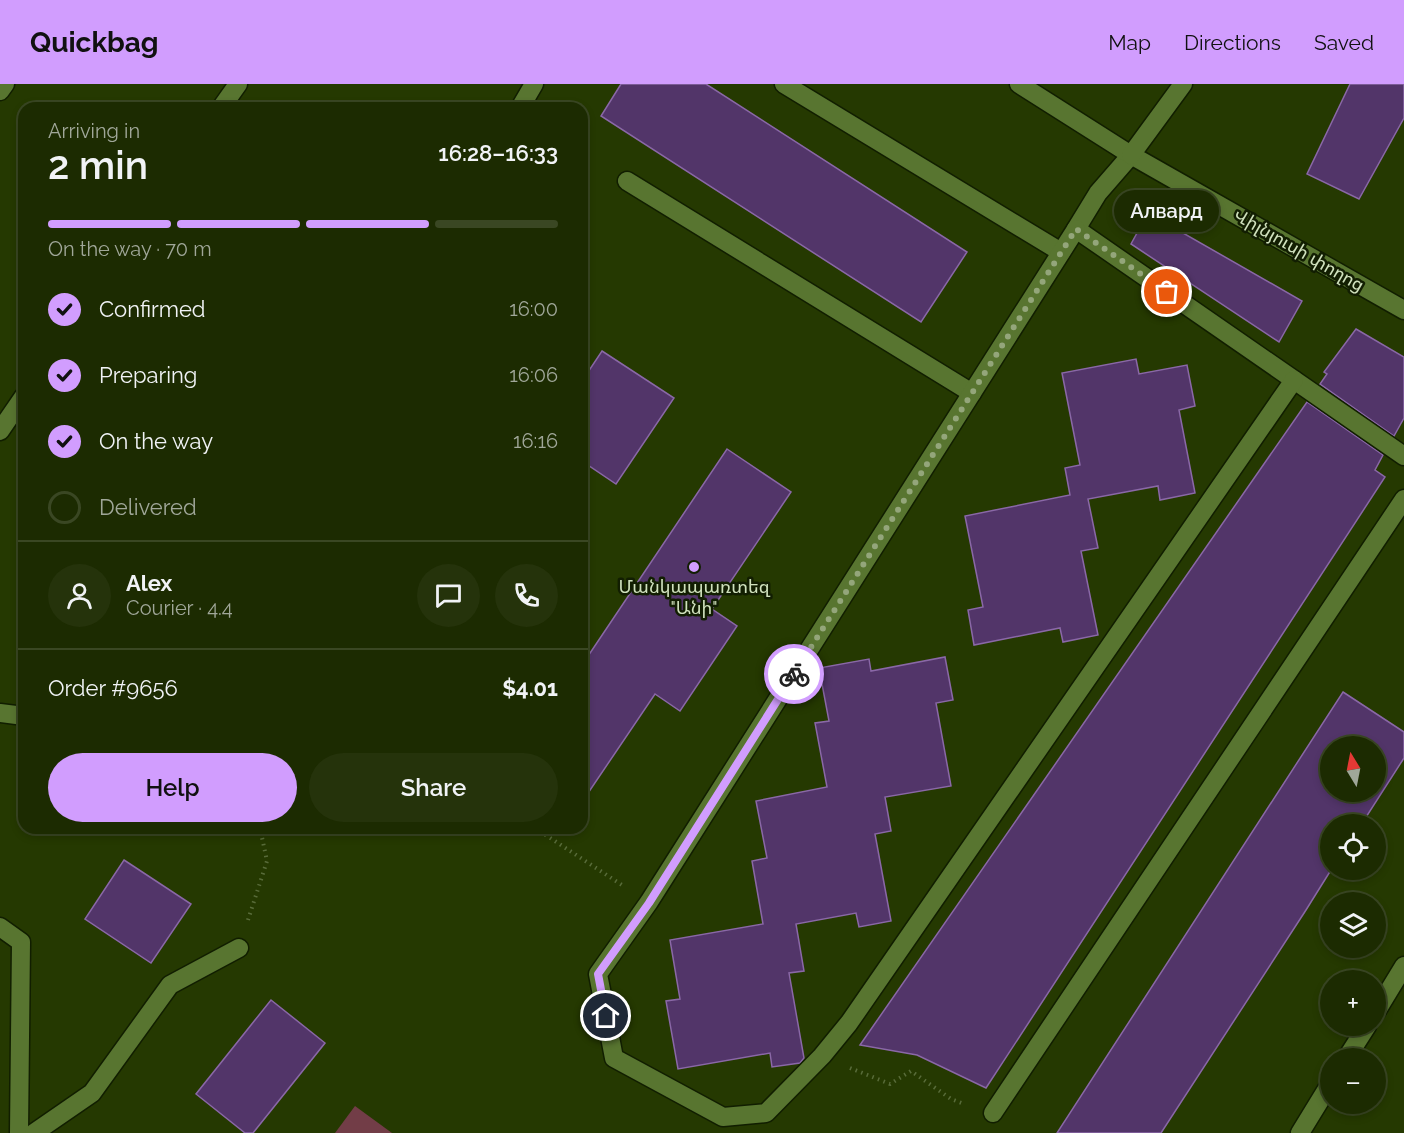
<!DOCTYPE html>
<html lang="en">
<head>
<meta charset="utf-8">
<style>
	body { margin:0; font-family:Raleway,"Noto Sans Armenian",sans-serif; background:#25330b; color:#f1f3f6; height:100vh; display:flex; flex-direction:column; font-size:22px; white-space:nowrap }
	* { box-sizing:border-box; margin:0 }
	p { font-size:20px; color:#a0a799 }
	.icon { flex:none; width:33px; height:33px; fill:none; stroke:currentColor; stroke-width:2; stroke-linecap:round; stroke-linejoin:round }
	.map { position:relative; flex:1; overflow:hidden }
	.sheet { position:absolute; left:18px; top:18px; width:570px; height:732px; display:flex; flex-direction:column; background:#1c2b01; border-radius:18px; box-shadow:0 3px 9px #0003,0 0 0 2px #3a4723 }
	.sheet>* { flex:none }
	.needle { width:39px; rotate:350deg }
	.buttons { position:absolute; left:1320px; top:652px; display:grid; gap:12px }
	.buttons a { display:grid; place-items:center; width:66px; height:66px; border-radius:50%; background:#1c2b01; box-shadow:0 3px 9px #0003,0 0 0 2px #3a4723; font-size:30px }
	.pin { position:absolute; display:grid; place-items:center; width:51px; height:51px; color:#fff; margin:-26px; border:3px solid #fff; border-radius:50%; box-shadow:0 2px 6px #0007 }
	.courier { position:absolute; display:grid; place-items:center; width:60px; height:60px; margin:-30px; border:4px solid #d19dfe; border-radius:50%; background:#fff; color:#222; box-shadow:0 2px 8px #0007 }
	.bubble { position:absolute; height:42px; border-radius:21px; background:#1c2b01; box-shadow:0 3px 9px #0003,0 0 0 2px #3a4723; font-size:20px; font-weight:600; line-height:42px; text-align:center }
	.overview em { font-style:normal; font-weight:600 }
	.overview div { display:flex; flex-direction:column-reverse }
	.overview { display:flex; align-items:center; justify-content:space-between; height:102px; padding:0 30px }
	h1 { font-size:39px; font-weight:600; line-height:45px }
	.bar { display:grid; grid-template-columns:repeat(4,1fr); gap:9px 6px; align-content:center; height:72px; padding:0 30px }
	.bar i { height:8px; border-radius:4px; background:#3a4723 }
	.bar .on { background:#d19dfe }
	.bar p { grid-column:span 4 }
	.line { display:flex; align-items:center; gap:15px; padding:0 30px; border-top:2px solid #3a4723 }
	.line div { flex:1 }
	.round { display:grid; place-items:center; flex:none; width:63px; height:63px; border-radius:32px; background:#25330b }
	ol { padding:0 30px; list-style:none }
	li { display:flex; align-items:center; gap:18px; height:66px }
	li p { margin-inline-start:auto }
	li .icon { padding:6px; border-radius:50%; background:#d19dfe; color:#111; stroke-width:4 }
	li:last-child { color:#a0a799 }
	li i { width:33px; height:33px; border:3px solid #3a4723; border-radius:50% }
	.primary-button { display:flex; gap:12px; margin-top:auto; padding:12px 30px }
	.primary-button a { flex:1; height:69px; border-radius:36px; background:#d19dfe; color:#111; font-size:24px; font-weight:600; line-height:69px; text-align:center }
	.primary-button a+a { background:#25330b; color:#f1f3f6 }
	header { display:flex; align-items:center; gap:36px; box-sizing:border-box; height:84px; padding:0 30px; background:#d19dfe; color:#111 }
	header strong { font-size:28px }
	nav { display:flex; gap:33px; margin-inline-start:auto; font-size:21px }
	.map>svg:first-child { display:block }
	.green { fill:#723d47 }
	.building { fill:#523569; stroke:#8a68a7; stroke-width:1.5; fill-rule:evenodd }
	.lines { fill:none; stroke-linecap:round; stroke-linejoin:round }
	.lane-casing { stroke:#111e00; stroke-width:21 }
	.secondary-casing { stroke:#111e00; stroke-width:21 }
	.path { stroke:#586b39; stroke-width:4; stroke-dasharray:1.5 4.5; stroke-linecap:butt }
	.lane { stroke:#587530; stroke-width:18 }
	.secondary { stroke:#587530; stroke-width:18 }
	.done { stroke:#94a67b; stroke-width:6; stroke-dasharray:0 10.8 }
	.route { stroke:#d19dfe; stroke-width:8 }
	.poi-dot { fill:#d19dfe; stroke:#121e02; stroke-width:2 }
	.labels { text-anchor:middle; stroke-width:5; stroke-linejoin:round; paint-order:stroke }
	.street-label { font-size:18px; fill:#d0e1bd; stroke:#121e02 }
	.poi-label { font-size:18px; fill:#d0e1bd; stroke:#121e02 }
</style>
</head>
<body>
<header>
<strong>Quickbag</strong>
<nav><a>Map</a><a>Directions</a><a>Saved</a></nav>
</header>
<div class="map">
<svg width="1404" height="1049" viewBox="0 0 1404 1049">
	<rect width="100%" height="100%" fill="#253901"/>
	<path class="green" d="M355,1022L392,1049H335Z"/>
	<g class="building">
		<path d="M621,0H706L967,168L921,238L601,32Z"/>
		<path d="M1350,0H1404V34L1359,115L1307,90Z"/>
		<path d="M1148,129L1302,217L1279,258L1131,160Z"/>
		<path d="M1356,245L1404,273V334L1394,352L1320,300L1327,290L1324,288Z"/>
		<path d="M602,267L674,314L616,400L582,377V297Z"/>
		<path d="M1136,275L1139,290L1187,281L1195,322L1179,326L1195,409L1160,416L1158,402L1088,415L1098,464L1081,467L1098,551L1063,558L1060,544L974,561L968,526L983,523L965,432L1070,411L1065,384L1080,381L1062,289Z"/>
		<path d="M1307,318L1383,371L1375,386L1385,393L986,1004L917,971L860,961Z"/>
		<path d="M727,365L791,408L712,525L737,542L680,627L655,610L582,718V581Z"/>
		<path d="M945,573L953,616L936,619L951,702L885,713L891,747L875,750L891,837L859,843L856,829L796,840L804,887L789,889L804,974L800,979L772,983L770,969L678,985L666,917L680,915L670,856L763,840L752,777L767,774L756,717L827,703L815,639L829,637L819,584L869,575L871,587Z"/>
		<path d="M1343,608L1404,648V674L1361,741H1330L1331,786L1306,826L1161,1049H1057ZM1330,663H1376V708H1330Z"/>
		<path d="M124,776L191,820L151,879L85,835Z"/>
		<path d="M271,916L325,959L253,1049H245L196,1010Z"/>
	</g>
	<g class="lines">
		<g class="lane-casing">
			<g id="lane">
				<path d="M784,0L1061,168"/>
				<path d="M0,7L5,0"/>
				<path d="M221,24L238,0"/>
				<path d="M520,24L534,0"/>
				<path d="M1131,71L1098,109L1076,145L1404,372"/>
				<path d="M627,97L972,309"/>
				<path d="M1076,145L649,818L598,890L614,974L723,1033L766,1029L822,972L849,939L1294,296"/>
				<path d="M0,347L24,312"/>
				<path d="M0,629L24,632"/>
				<path d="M0,843L21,858L19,1049"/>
				<path d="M1376,928L1404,882"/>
				<path d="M1346,975L1367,942"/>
				<path d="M993,1029L1404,415"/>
				<path d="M34,1049L92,1009L170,901L239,864"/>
				<path d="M1300,1049L1330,1000"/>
			</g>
		</g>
		<g class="secondary-casing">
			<g id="secondary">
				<path d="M1019,0L1131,71L1404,226"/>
				<path d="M1131,71L1183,0"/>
			</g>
		</g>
		<g class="path">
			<path d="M535,744L625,803"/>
			<path d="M248,836L267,777L260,744"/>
			<path d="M850,984L890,1000L911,987L951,1015L964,1020"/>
		</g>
		<use href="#lane" class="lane"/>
		<use href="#secondary" class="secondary"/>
	</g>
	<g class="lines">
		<path class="done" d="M794,590L1076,145L1167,208"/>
		<path class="route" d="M606,932L598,890L649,819L794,590"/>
	</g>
	<circle class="poi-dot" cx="694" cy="483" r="6"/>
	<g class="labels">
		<g class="street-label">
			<text transform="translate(1299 166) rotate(30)" y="6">Վիլնյուսի փողոց</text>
		</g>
		<g class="poi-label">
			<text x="694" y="509">Մանկապառտեզ<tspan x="694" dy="21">"Անի"</tspan></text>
		</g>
	</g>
</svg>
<div class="buttons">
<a><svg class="needle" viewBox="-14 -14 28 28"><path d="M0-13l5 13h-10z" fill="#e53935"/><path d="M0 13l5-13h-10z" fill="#a0a799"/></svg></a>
<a><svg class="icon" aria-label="locate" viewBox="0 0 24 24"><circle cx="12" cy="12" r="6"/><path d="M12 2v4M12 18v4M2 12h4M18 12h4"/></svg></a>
<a><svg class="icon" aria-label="layers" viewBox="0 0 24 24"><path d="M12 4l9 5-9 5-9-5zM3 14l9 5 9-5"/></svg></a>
<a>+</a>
<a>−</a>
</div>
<div class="pin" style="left:1167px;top:208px;background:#ea580c"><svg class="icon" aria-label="bag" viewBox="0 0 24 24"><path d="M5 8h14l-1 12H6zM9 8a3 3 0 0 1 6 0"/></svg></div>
<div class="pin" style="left:606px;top:932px;background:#1f2937"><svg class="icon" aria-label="home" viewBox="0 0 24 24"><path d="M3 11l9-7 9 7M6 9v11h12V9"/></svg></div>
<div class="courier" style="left:794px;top:590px"><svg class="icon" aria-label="bike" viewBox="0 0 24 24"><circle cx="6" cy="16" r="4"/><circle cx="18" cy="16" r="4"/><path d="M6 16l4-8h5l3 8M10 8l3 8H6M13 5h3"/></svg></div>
<div class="bubble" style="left:1114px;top:106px;width:105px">Алвард</div>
<section class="sheet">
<div class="overview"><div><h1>2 min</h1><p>Arriving in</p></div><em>16:28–16:33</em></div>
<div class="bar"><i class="on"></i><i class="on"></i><i class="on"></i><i></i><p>On the way · 70 m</p></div>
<ol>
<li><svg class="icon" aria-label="check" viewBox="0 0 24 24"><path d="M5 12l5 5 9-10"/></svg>Confirmed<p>16:00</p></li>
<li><svg class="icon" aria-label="check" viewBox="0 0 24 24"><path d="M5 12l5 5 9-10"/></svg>Preparing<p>16:06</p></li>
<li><svg class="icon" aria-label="check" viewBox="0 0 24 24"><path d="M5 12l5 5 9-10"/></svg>On the way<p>16:16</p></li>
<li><i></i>Delivered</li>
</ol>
<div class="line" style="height:108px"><a class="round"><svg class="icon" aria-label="person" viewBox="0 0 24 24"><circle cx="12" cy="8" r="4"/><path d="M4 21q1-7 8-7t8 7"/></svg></a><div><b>Alex</b><p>Courier · 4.4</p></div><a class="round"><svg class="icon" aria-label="chat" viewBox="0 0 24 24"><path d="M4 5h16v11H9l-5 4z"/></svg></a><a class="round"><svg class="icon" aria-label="phone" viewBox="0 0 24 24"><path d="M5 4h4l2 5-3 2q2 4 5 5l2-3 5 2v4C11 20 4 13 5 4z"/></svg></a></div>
<div class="line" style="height:78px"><div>Order #9656</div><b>$4.01</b></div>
<div class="primary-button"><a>Help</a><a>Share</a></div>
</section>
</div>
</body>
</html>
